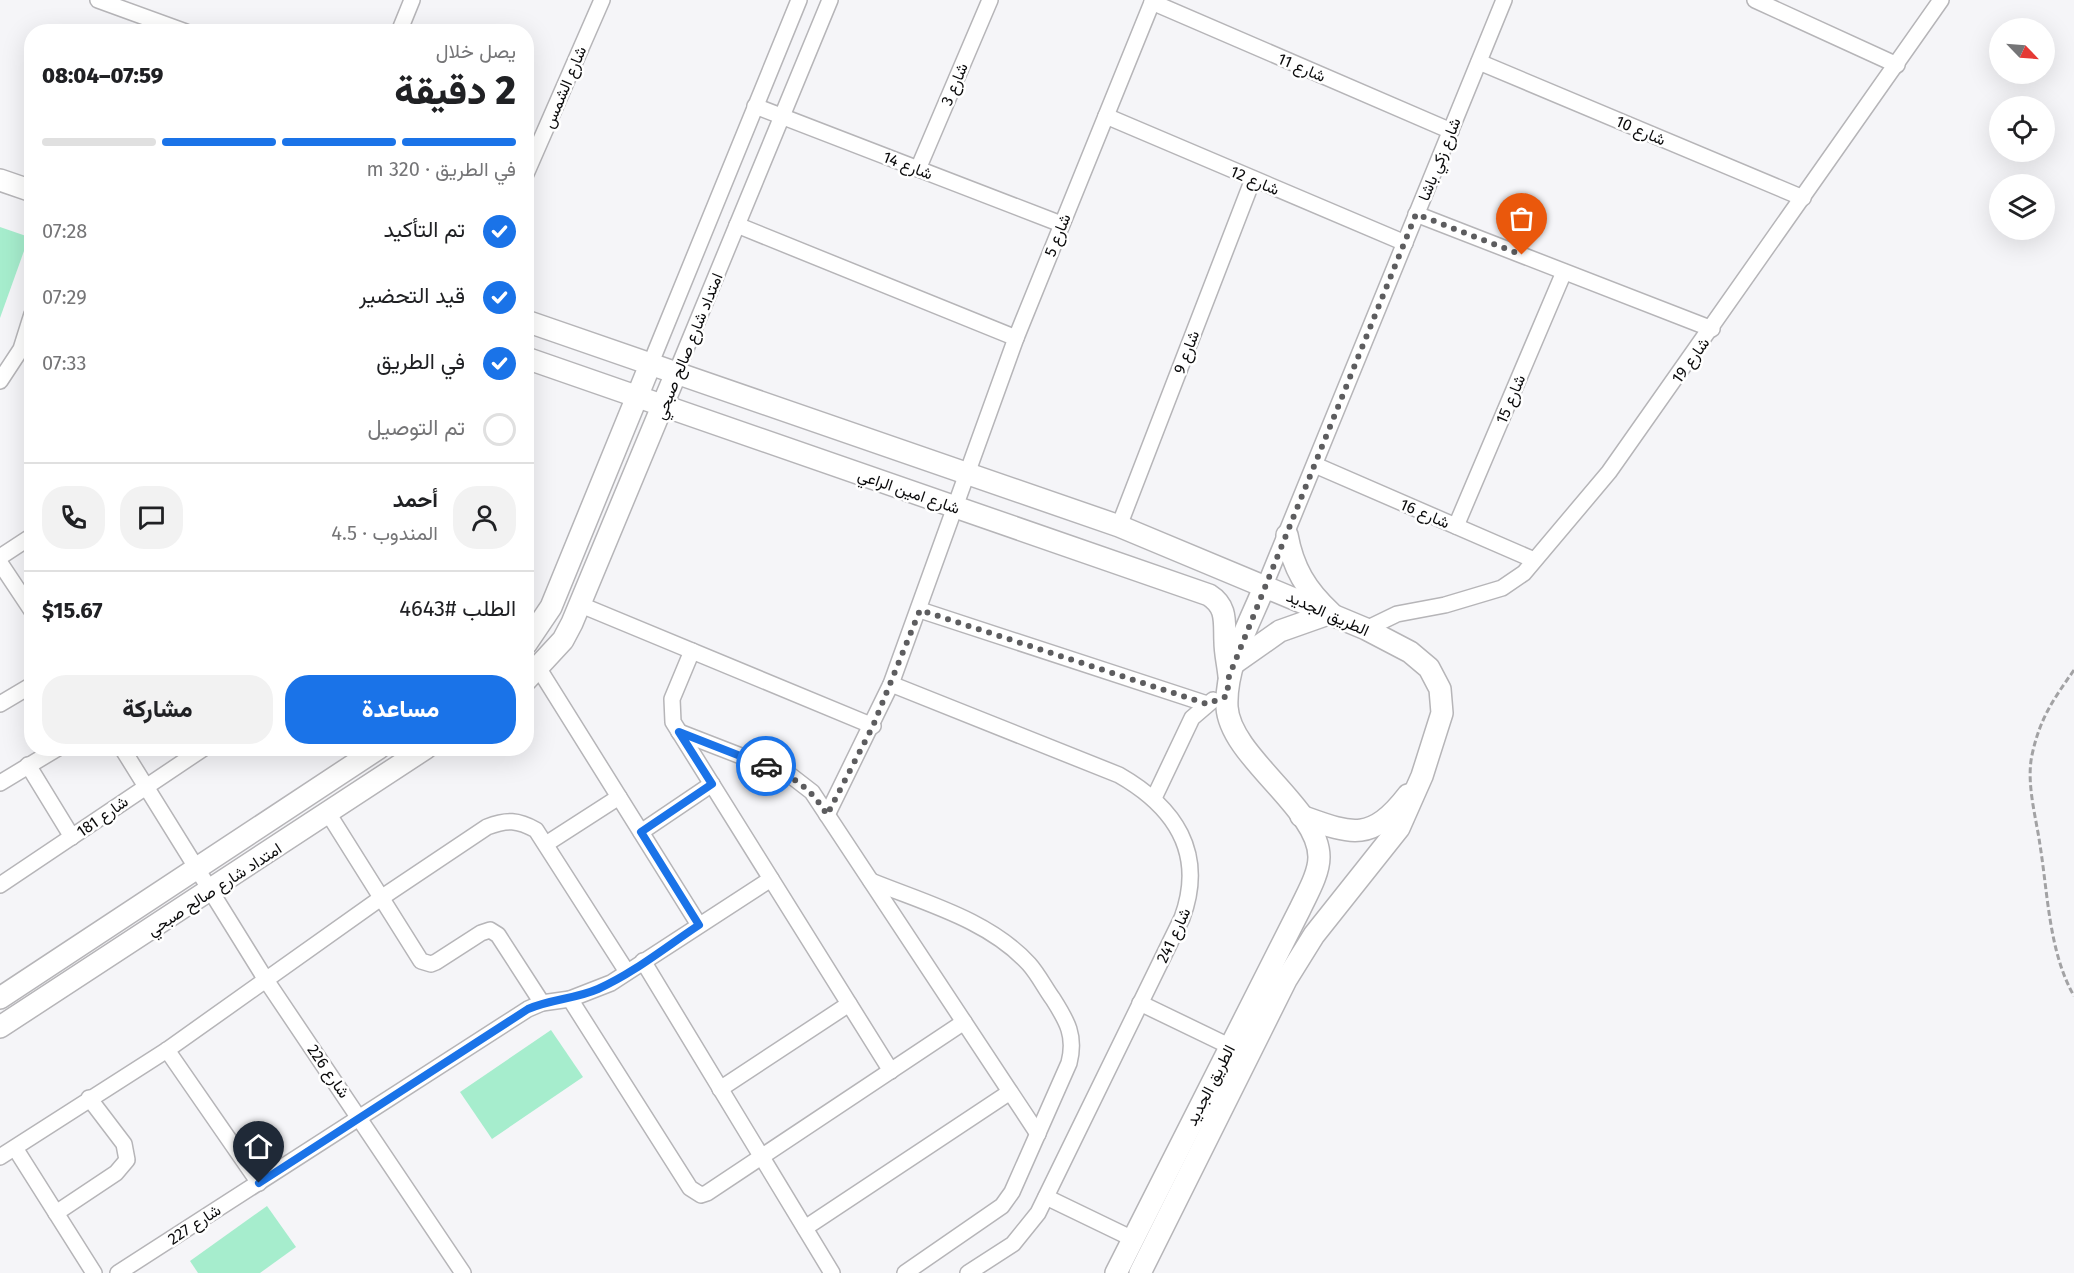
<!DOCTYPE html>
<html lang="ar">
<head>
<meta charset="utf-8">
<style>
	body { margin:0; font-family:"Fira Sans",Vazirmatn,sans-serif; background:#f2f2f2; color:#202124; direction:rtl; height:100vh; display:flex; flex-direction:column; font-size:22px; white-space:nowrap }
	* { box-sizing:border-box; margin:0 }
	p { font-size:20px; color:#757577 }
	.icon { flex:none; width:33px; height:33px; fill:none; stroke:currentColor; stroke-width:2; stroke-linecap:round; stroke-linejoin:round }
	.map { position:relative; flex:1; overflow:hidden; direction:ltr }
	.side { position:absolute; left:24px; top:24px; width:510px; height:732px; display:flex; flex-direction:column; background:#fff; border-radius:24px; box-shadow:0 6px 24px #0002; direction:rtl }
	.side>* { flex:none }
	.needle { width:39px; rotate:115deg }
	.buttons { position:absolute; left:1989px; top:18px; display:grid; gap:12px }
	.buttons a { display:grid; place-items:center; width:66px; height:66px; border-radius:50%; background:#fff; box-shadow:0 6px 24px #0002; font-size:30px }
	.pin { position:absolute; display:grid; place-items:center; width:51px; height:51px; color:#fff; margin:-62px -26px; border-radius:50% 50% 50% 0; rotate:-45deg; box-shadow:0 0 6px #0007 }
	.pin .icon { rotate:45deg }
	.courier { position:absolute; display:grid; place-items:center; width:60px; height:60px; margin:-30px; border:4px solid #1a73e8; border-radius:50%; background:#fff; color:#222; box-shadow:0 2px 8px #0007 }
	.head em { font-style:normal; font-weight:800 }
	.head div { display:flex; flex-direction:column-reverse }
	.head { display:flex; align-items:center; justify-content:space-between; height:102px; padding:0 18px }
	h1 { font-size:39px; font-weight:800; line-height:45px }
	.bar { display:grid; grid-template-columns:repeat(4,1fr); gap:9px 6px; align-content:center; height:72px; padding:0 18px }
	.bar i { height:8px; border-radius:4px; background:#e0e0e0 }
	.bar .active { background:#1a73e8 }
	.bar p { grid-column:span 4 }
	.line { display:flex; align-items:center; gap:15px; padding:0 18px; border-top:2px solid #e0e0e0 }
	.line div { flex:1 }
	.round { display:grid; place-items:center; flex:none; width:63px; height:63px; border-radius:24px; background:#f2f2f2 }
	ol { padding:0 18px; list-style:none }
	li { display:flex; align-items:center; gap:18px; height:66px }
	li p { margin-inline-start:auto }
	li .icon { padding:6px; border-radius:50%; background:#1a73e8; color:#fff; stroke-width:4 }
	li:last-child { color:#757577 }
	li i { width:33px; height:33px; border:3px solid #e0e0e0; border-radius:50% }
	.cta { display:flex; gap:12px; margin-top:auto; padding:12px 18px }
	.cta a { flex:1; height:69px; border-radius:24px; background:#1a73e8; color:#fff; font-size:24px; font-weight:800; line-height:69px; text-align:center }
	.cta a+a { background:#f2f2f2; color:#202124 }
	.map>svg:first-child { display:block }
	.green { fill:#a6edcd }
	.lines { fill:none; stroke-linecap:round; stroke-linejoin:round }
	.street-casing { stroke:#b6b5b8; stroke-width:18 }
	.secondary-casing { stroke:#b6b5b8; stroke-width:24 }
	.path { stroke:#a2a2a4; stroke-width:3; stroke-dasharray:6 3; stroke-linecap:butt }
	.street { stroke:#fff; stroke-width:15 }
	.secondary { stroke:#fff; stroke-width:21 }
	.done { stroke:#5d5d5f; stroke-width:6; stroke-dasharray:0 10.8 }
	.route { stroke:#1a73e8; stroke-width:8 }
	.labels { text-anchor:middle; stroke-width:5; stroke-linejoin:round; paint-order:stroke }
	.street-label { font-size:16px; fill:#0b0b0c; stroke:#fff }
</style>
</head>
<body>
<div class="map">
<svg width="2074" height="1273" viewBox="0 0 2074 1273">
	<rect width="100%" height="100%" fill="#f5f5f8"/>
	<g class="green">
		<path d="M0,227L29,237L0,318Z"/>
		<path d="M551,1030L583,1077L492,1139L460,1092Z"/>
		<path d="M267,1206L296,1247L260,1273H198L190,1261Z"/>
	</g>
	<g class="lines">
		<g class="street-casing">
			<g id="street">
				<path d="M98,0L186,32"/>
				<path d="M1755,0L1897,65"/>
				<path d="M1152,2L1451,131"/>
				<path d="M399,32L412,0"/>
				<path d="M1479,62L1803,198"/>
				<path d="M755,106L1061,224"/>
				<path d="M1106,116L1405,243"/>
				<path d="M918,169L990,0"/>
				<path d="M526,174L602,0"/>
				<path d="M1416,214L1712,329"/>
				<path d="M737,225L1016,338"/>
				<path d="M650,365L799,0"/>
				<path d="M676,373L830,0"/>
				<path d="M0,381L21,349L32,314"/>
				<path d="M1315,465L1534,560"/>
				<path d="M1119,526L1253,179"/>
				<path d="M1456,526L1564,272"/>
				<path d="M0,557L32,536"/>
				<path d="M0,563L32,611"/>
				<path d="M1265,585L1504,0"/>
				<path d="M581,605L873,726"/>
				<path d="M920,610L1207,704"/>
				<path d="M1366,629L1397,614L1445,605L1502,588L1524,573L1609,472L1941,0"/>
				<path d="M692,651L672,699L673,722L891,1071"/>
				<path d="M539,669L699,925"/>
				<path d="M891,684L1119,775C1175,807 1206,853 1182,918L1038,1213L1013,1244L968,1273"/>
				<path d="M0,704L32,685"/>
				<path d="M679,732L790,775L812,792L1038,1134"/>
				<path d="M122,748L266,980L463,1273"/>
				<path d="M28,765L72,837"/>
				<path d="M0,783L58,748"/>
				<path d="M1154,798L1192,718L1213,700"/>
				<path d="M328,813L421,961L431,964L436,962L481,933L490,930L498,935L542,1003"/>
				<path d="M827,815L891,684L1016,338L1153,0"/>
				<path d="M641,832L712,784"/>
				<path d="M546,844L619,797"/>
				<path d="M871,881C925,903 989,920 1029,964C1038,974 1045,988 1053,999C1067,1021 1076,1036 1069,1063L1012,1192L1002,1206L905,1273"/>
				<path d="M0,885L204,748"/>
				<path d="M643,961L832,1273"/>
				<path d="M570,999L690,1188L701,1195L707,1193L964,1022"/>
				<path d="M1140,1003L1229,1046"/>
				<path d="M167,1050L259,1183"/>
				<path d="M720,1089L849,1004"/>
				<path d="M15,1148L94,1273"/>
				<path d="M0,1157L167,1050L381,898L487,827C507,819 518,820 536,830L627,972"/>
				<path d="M1046,1197L1133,1239"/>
				<path d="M56,1213L116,1173L127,1160L124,1144L89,1098"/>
				<path d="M805,1228L1010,1092"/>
				<path d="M118,1273L528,1009L542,1003L570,999L611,983L771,879"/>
			</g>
		</g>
		<g class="secondary-casing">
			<g id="secondary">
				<path d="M0,180L32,191"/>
				<path d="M526,321L1119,526L1366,629L1410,652L1429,668L1440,689L1442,713L1422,776L1399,828L1314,935L1286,980L1140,1273"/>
				<path d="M526,358L1209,595C1228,607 1224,623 1225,642C1225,653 1228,665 1229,676"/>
				<path d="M526,644L551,607L650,365"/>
				<path d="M1236,662L1280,631L1331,613C1306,590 1293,568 1287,535"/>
				<path d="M526,680L563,640L572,623L676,373"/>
				<path d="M1301,816C1351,834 1371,843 1408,795"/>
				<path d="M0,998L379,748"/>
				<path d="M0,1027L426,748"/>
				<path d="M1116,1273L1300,909C1307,894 1319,874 1319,857C1319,808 1230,757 1227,707C1225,665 1250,623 1265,585"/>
			</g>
		</g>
		<path class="path" d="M2074,670C2053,700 2040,718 2032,755C2026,783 2036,817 2040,845C2048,895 2049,952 2074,996"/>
		<use href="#street" class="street"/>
		<use href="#secondary" class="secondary"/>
	</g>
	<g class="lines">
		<path class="done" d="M766,766C794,777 811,788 827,815L873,726L920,610L1207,704L1227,696L1229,676L1234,664L1416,214L1522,255"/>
		<path class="route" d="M259,1183L528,1009C551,999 575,999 598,989C634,973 667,946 699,925L641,832L712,784L679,732L766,766"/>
	</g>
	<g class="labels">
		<g class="street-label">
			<text transform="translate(1302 67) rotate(23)" y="6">شارع 11</text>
			<text transform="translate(954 84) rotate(-67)" y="6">شارع 3</text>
			<text transform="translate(564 87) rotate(-67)" y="6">شارع الشمس</text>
			<text transform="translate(1641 130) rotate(23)" y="6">شارع 10</text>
			<text transform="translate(1439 159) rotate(-68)" y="6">شارع زكي باشا</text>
			<text transform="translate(908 165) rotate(21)" y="6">شارع 14</text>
			<text transform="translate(1255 180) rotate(23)" y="6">شارع 12</text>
			<text transform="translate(1057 235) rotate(-68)" y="6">شارع 5</text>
			<text transform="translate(688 346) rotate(-68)" y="6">امتداد شارع صالح صبحي</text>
			<text transform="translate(1186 352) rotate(-69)" y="6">شارع 9</text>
			<text transform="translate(1690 360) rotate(-54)" y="6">شارع 19</text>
			<text transform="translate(1510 399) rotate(-67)" y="6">شارع 15</text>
			<text transform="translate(909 491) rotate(19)" y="6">شارع امين الراعي</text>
			<text transform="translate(1425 513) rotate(23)" y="6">شارع 16</text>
			<text transform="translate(1328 613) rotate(24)" y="6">الطريق الجديد</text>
			<text transform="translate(102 816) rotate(-35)" y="6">شارع 181</text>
			<text transform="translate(214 889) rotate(-33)" y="6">امتداد شارع صالح صبحي</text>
			<text transform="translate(1173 935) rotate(-65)" y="6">شارع 241</text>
			<text transform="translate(329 1071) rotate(55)" y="6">شارع 226</text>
			<text transform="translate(1210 1085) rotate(-63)" y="6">الطريق الجديد</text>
			<text transform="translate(194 1224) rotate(-33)" y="6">شارع 227</text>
		</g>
	</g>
</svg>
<div class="buttons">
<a><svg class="needle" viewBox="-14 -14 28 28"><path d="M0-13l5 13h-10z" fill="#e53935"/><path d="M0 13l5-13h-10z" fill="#757577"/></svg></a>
<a><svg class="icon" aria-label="locate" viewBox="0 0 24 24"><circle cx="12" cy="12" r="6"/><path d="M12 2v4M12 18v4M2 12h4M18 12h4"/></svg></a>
<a><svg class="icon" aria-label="layers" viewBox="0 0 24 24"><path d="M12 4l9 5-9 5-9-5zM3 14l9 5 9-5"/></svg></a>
</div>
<div class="pin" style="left:1522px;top:255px;background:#ea580c"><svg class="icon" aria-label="bag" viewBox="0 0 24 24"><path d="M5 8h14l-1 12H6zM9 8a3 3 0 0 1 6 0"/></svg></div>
<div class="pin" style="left:259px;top:1183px;background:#1f2937"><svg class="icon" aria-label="home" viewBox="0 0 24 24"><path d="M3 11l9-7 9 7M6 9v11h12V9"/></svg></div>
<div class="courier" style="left:766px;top:766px"><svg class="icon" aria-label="car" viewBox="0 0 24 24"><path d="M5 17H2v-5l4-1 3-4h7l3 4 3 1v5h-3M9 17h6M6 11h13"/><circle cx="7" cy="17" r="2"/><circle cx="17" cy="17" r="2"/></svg></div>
<section class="side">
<div class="head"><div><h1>2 دقيقة</h1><p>يصل خلال</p></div><em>07:59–08:04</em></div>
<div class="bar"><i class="active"></i><i class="active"></i><i class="active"></i><i></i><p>في الطريق · 320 m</p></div>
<ol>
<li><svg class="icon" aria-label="check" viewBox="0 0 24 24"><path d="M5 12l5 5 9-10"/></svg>تم التأكيد<p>07:28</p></li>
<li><svg class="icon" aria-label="check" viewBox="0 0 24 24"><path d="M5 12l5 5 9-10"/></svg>قيد التحضير<p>07:29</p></li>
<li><svg class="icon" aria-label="check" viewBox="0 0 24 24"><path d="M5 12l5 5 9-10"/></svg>في الطريق<p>07:33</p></li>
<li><i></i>تم التوصيل</li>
</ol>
<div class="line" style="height:108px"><a class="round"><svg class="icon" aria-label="person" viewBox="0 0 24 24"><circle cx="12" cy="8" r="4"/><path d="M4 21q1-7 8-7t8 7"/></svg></a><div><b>أحمد</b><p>المندوب · 4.5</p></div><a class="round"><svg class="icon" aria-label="chat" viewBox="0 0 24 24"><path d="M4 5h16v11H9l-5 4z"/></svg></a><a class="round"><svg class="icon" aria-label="phone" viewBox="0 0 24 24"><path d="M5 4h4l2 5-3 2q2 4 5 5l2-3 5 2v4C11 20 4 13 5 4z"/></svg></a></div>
<div class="line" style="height:78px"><div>الطلب #4643</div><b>$15.67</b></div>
<div class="cta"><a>مساعدة</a><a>مشاركة</a></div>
</section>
</div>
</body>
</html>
